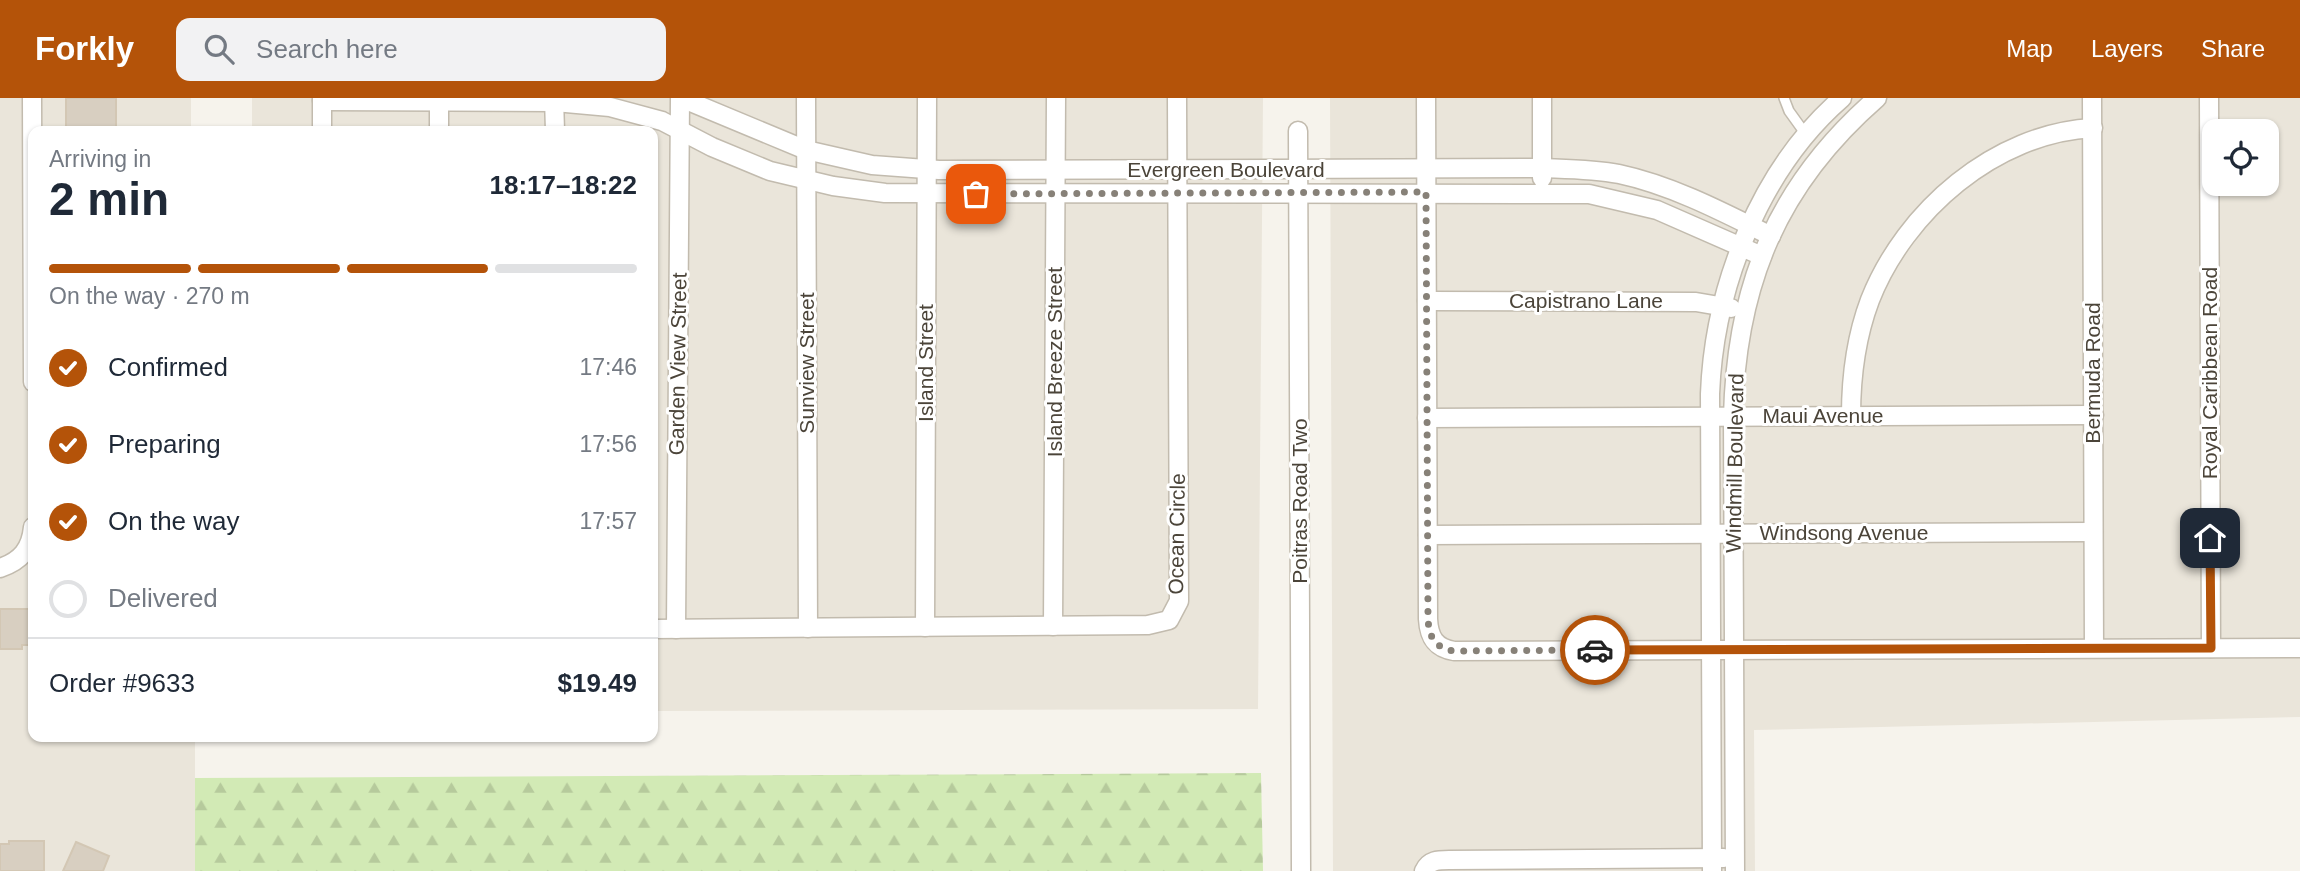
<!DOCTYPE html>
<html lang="en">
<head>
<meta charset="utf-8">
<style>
	body { margin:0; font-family:Arial,sans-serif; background:#f2f2f3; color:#1f2937; height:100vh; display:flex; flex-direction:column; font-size:26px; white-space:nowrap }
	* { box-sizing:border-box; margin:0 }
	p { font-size:23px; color:#747a83 }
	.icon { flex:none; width:38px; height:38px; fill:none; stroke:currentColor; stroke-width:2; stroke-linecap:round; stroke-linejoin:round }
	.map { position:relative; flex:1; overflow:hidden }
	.panel { position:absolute; left:28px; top:28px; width:630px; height:616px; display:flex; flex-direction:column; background:#fff; border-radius:14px; box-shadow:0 2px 5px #0004 }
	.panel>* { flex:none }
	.buttons { position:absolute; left:2202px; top:21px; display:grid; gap:14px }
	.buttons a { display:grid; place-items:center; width:77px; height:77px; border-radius:14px; background:#fff; box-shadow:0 2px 5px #0004; font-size:35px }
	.pin { position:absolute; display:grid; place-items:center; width:60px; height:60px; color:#fff; margin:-30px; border-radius:14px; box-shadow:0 4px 10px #0006 }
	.courier { position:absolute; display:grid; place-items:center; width:70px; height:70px; margin:-35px; border:5px solid #b45309; border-radius:50%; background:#fff; color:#222; box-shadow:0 2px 9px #0007 }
	.summary em { font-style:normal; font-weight:600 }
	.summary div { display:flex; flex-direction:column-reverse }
	.summary { display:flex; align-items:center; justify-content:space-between; height:119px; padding:0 21px }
	h1 { font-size:46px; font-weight:600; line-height:52px }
	.bar { display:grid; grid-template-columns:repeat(4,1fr); gap:10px 7px; align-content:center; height:84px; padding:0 21px }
	.bar i { height:9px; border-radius:5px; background:#e0e1e3 }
	.bar .on { background:#b45309 }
	.bar p { grid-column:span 4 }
	.line { display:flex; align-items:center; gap:18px; padding:0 21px; border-top:2px solid #e0e1e3 }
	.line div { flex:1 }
	ol { padding:0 21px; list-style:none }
	li { display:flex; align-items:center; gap:21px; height:77px }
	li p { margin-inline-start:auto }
	li .icon { padding:7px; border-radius:50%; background:#b45309; color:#fff; stroke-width:4 }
	li:last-child { color:#747a83 }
	li i { width:38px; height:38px; border:4px solid #e0e1e3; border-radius:50% }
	header { display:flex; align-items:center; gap:42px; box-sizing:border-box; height:98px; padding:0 35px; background:#b45309; color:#fff }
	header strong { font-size:33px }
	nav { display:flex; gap:38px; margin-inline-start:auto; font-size:24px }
	.search { width:490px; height:63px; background:#f2f2f3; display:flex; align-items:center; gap:18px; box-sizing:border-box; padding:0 24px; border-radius:14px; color:#747a83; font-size:26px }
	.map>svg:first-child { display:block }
	.residential { fill:#eae5da; fill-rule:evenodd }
	.forest { fill:url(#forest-firs) }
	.building { fill:#d8cfc1; stroke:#d3c7b4; stroke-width:2 }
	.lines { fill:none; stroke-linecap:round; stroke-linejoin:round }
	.lane-casing { stroke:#c2bbae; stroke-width:12 }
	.street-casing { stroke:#c2bbae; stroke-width:21 }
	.lane { stroke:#fff; stroke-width:9 }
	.street { stroke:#fff; stroke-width:18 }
	.done { stroke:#878178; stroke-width:7; stroke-dasharray:0 12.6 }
	.route { stroke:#b45309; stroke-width:9 }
	.labels { text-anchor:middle; stroke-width:6; stroke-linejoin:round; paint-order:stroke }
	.street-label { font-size:21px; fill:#4b4439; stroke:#fff }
</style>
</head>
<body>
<header>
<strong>Forkly</strong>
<div class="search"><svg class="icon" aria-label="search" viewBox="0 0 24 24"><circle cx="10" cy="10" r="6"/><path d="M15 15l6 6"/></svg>Search here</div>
<nav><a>Map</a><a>Layers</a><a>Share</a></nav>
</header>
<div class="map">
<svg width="2300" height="773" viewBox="0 0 2300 773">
	<defs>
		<pattern id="forest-firs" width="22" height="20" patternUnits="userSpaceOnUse" patternTransform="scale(1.75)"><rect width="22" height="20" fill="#d2eab5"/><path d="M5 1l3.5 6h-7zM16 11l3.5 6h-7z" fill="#b6ca9c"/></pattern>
	</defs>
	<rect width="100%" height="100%" fill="#f6f3ec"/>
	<g class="residential">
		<path d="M0,0H191V33H33V639H195V773H0Z"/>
		<path d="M252,0H1263L1258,611L653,613V33H252Z"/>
		<path d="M1330,0H2300V619L1754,632L1755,773H1333ZM2214,33H2266V86H2214Z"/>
	</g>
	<path class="forest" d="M1261,675L1263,773H195V680Z"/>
	<g class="building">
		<rect x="66" y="0" width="50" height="31"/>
		<path d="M0,511H33V547H22V551H0Z"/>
		<path d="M9,743H44V773H0V746H9Z"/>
		<path d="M76,744L109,758L103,773H63Z"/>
	</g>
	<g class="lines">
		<g class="lane-casing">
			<path id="lane" d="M1784,0L1789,13L1807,38"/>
		</g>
		<g class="street-casing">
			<g id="street">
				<path d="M32,0L33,284"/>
				<path d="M439,0V33"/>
				<path d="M554,0L555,33"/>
				<path d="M681,0L806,52L872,67L939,72L1542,70C1568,71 1594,71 1619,76C1671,87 1723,114 1771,138"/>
				<path d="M806,0L808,530"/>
				<path d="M1426,0L1428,521C1429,539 1435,550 1454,553L2300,550"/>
				<path d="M1542,0V80"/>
				<path d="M2092,0L2094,550"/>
				<path d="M2209,0L2211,550"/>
				<path d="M322,3L555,4L610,9L662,23L712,49L770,73L833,88L885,95L1589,96L1657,112L1762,158"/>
				<path d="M322,33V0"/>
				<path d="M1298,33L1301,773"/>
				<path d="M1427,203L1696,204L1731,210"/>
				<path d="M1851,318C1851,279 1856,239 1870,202C1905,113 1995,35 2093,30"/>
				<path d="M1427,320L2094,317"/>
				<path d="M1428,437L2093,434"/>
				<path d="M0,470C21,463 31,451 33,429"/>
				<path d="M1053,528L1056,0"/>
				<path d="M925,529L927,0"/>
				<path d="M653,531L1148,527L1169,522L1179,503L1177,0"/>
				<path d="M676,531L680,0"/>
				<path d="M1424,773C1429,762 1438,762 1449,762L1724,760"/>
				<path d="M1712,773L1710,296C1714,189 1760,71 1842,0"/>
				<path d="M1735,773L1733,319C1736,187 1777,87 1877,0"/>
			</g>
		</g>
		<use href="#lane" class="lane"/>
		<use href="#street" class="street"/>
	</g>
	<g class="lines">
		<path class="done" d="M976,96L1426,94L1428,521C1429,539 1435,550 1454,553L1595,552"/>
		<path class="route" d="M1595,552L2211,550L2210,440"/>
	</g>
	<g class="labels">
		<g class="street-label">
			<text x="1226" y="79">Evergreen Boulevard</text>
			<text x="1586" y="210">Capistrano Lane</text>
			<text transform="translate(1055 264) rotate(-90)" y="7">Island Breeze Street</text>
			<text transform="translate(807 265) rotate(-90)" y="7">Sunview Street</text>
			<text transform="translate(926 265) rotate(-90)" y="7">Island Street</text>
			<text transform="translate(678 266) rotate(-89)" y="7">Garden View Street</text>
			<text transform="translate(2093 275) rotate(-90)" y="7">Bermuda Road</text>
			<text transform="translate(2210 275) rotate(-90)" y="7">Royal Caribbean Road</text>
			<text x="1823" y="325">Maui Avenue</text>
			<text transform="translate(1735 365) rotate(-89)" y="7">Windmill Boulevard</text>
			<text transform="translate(1300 403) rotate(-90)" y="7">Poitras Road Two</text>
			<text x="1844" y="442">Windsong Avenue</text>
			<text transform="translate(1177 436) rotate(-89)" y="7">Ocean Circle</text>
		</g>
	</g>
</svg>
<div class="buttons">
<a><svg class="icon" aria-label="locate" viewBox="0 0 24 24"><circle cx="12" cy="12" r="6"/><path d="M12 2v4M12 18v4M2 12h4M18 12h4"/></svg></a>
</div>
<div class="pin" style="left:976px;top:96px;background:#ea580c"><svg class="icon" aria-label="bag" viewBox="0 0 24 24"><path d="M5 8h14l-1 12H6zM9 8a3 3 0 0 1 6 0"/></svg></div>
<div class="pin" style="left:2210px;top:440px;background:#1f2937"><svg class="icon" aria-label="home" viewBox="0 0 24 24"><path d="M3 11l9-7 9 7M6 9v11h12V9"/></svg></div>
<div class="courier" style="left:1595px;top:552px"><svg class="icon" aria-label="car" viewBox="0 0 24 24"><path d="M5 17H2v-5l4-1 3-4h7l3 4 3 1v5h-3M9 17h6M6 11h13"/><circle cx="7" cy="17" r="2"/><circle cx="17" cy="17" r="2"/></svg></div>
<section class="panel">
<div class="summary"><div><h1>2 min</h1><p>Arriving in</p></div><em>18:17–18:22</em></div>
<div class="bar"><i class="on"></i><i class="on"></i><i class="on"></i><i></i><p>On the way · 270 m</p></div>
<ol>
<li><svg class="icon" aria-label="check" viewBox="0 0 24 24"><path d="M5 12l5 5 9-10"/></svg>Confirmed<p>17:46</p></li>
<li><svg class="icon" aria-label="check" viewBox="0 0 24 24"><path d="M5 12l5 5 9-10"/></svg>Preparing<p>17:56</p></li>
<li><svg class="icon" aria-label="check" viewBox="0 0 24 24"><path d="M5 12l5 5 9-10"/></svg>On the way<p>17:57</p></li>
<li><i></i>Delivered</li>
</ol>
<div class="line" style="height:91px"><div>Order #9633</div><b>$19.49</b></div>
</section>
</div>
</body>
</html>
